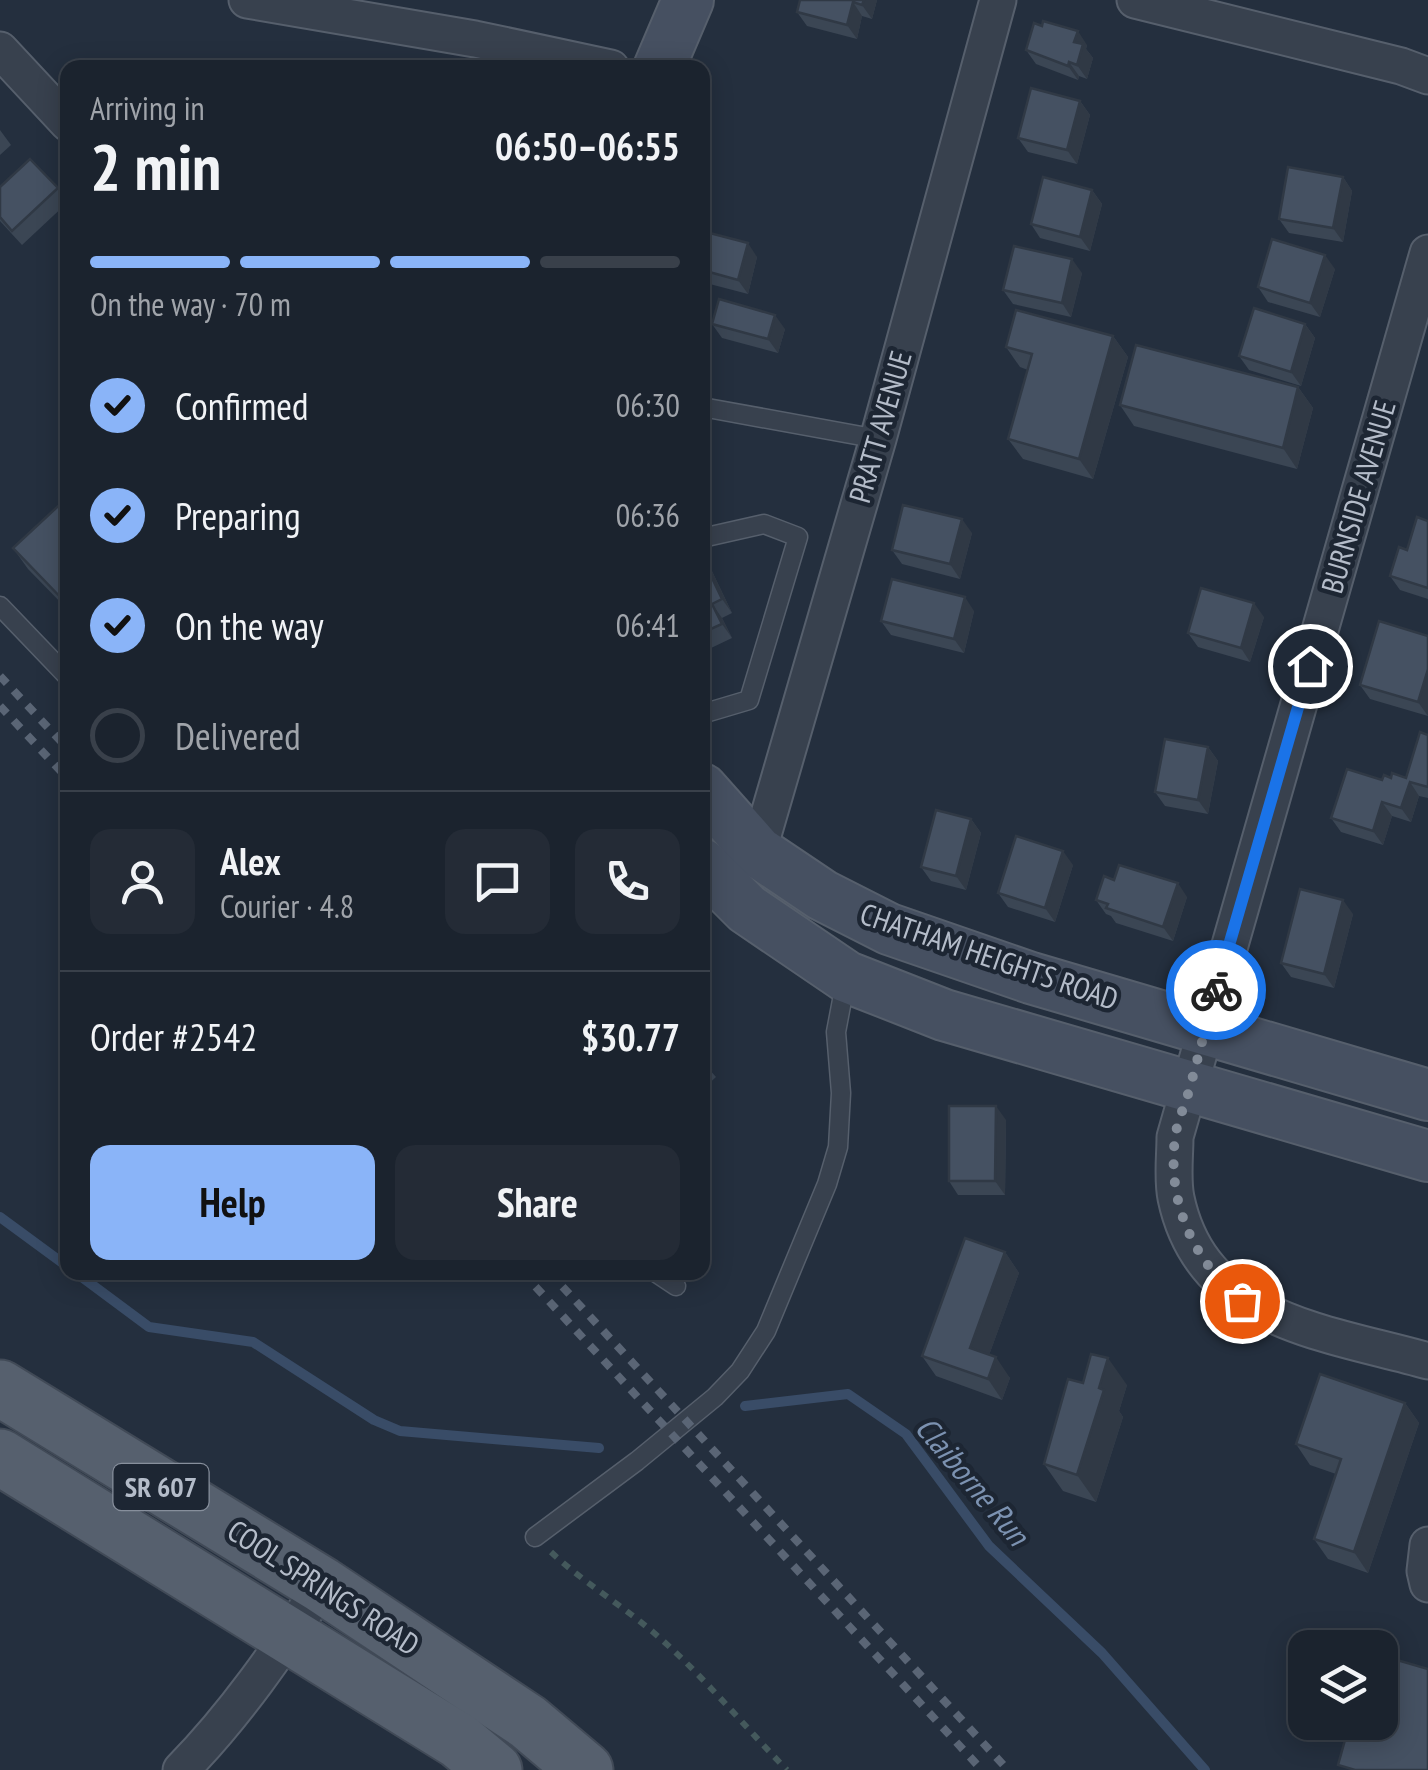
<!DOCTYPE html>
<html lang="en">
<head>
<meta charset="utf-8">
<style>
	body { margin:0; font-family:"PT Sans Narrow",sans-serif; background:#242b36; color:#f1f3f6; height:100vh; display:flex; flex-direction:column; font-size:38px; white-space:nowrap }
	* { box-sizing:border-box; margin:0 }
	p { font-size:32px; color:#a0a4aa }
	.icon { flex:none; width:55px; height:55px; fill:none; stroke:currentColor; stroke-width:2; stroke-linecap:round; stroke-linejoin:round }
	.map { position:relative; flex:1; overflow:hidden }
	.details { position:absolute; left:60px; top:60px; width:650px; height:1220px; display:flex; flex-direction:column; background:#1b232e; border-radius:20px; box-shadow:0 5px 25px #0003,0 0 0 2px #39404a }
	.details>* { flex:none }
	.fabs { position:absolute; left:1288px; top:1630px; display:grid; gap:20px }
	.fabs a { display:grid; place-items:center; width:110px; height:110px; border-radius:20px; background:#1b232e; box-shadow:0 5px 25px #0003,0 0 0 2px #39404a; font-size:50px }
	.pin { position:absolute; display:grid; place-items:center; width:85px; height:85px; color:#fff; margin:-42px; border:5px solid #fff; border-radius:50%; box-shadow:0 2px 10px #0007 }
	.courier { position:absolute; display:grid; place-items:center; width:100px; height:100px; margin:-50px; border:8px solid #1a73e8; border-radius:50%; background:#fff; color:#222; box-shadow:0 2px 12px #0007 }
	.headline em { font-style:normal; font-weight:700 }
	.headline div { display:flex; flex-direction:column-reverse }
	.headline { display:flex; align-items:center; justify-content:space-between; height:170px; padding:0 30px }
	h1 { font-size:65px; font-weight:700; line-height:75px }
	.bar { display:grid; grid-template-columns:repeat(4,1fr); gap:15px 10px; align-content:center; height:120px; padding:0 30px }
	.bar i { height:12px; border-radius:8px; background:#39404a }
	.bar .selected { background:#8ab4f8 }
	.bar p { grid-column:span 4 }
	.line { display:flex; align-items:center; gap:25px; padding:0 30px; border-top:2px solid #39404a }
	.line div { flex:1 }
	.round { display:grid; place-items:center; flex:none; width:105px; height:105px; border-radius:20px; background:#242b36 }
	ol { padding:0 30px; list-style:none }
	li { display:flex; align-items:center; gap:30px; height:110px }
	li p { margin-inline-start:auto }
	li .icon { padding:10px; border-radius:50%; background:#8ab4f8; color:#111; stroke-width:4 }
	li:last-child { color:#a0a4aa }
	li i { width:55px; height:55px; border:5px solid #39404a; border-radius:50% }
	.button { display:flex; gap:20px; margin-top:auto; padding:20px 30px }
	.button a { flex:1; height:115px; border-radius:20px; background:#8ab4f8; color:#111; font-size:40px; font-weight:700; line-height:115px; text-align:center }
	.button a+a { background:#242b36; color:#f1f3f6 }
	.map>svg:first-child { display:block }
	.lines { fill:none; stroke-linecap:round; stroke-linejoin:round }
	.stream { stroke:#394c67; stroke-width:10 }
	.lane-casing { stroke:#565f6c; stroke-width:21 }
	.street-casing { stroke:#565f6c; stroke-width:39 }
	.secondary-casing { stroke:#565f6c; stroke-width:54 }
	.primary-casing { stroke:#414a57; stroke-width:59 }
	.path { stroke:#44595c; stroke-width:6; stroke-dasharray:8 8; stroke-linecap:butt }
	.lane { stroke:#38414e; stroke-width:18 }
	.street { stroke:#38414e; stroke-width:35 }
	.secondary { stroke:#465061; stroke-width:50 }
	.primary { stroke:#56606e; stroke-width:55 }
	.rail { stroke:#5a6575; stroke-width:8; stroke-dasharray:10 10; stroke-linecap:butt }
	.wall { fill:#3b4654 }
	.shaded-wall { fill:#303945 }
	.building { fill:#455162; stroke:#303945; stroke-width:2.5 }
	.done { stroke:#828b98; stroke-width:10; stroke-dasharray:0 18 }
	.route { stroke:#1a73e8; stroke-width:12 }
	.labels { text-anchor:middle; stroke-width:9; stroke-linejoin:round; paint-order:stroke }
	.shield { fill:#1d2633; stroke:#878f9c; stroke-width:2.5 }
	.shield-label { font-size:28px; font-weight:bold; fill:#b4bcc9 }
	.street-label { font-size:30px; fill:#b4bcc9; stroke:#1d2633 }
	.water-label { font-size:32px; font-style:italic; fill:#7c92b1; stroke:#1d2633 }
</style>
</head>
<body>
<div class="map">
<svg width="1428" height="1770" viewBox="0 0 1428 1770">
	<rect width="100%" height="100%" fill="#242f3e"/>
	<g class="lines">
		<g class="stream">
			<path d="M0,1217L68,1267"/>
			<path d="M75,1272L149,1327L253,1342L374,1420L400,1431L599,1448"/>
			<path d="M745,1406L848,1394L906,1434L989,1546L1102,1653L1205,1770"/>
		</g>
		<g class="lane-casing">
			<g id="lane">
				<path d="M702,407L878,439"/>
				<path d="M702,538L764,524L798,537L749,700L702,714"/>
				<path d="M0,606L68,677"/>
				<path d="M655,1272L676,1286"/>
				<path d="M535,1537L637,1461L715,1397L740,1371L766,1331L827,1184L838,1147L841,1093L836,1032L846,979"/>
			</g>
		</g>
		<g class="street-casing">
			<g id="street">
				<path d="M247,0L475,39L611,68"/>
				<path d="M1135,0L1401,66L1428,76"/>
				<path d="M0,50L68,123"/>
				<path d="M1428,253L1175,1137C1175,1156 1172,1179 1176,1198C1202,1322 1326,1332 1428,1361"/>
				<path d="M758,852L878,439L998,0"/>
				<path d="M1428,1545L1425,1571L1428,1584"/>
				<path d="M181,1770C235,1715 280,1650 322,1585"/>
			</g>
		</g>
		<g class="secondary-casing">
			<g id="secondary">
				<path d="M659,68L688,0"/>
				<path d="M702,789L758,852L822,895L889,929L1031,978L1428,1095"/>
				<path d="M702,864L747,909L847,977L944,1015L1428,1156"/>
			</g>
		</g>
		<g class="primary-casing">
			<g id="primary">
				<path d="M0,1388L322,1585L528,1722L585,1770"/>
				<path d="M0,1457L459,1741L494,1770"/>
			</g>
		</g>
		<path class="path" d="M551,1552C583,1582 620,1604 653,1632C702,1674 742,1724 787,1770"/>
		<use href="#lane" class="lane"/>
		<use href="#street" class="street"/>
		<use href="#secondary" class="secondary"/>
		<use href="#primary" class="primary"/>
		<g class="rail">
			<path d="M0,676L68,749"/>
			<path d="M0,706L68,779"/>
			<path d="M522,1272L982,1770"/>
			<path d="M549,1272L1008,1770"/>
		</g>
	</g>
	<g class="wall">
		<path d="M800,0H877L872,19L862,16L857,39L807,26L797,12Z"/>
		<path d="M1087,45L1086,49L1093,58L1087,79L1079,76L1078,80L1036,64L1026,50Z"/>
		<path d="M1080,101L1090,115L1077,164L1028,152L1018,138Z"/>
		<path d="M0,130L11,145L0,155Z"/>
		<path d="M1343,177L1352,191L1343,242L1289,233L1279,219Z"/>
		<path d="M0,187L58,188L68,202L22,245L0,221Z"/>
		<path d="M1092,190L1102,204L1090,251L1040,238L1031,224Z"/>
		<path d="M702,231L757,257L748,294L702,282Z"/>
		<path d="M1335,269L1320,317L1268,302L1258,287Z"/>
		<path d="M1082,273L1071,317L1013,304L1003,290Z"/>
		<path d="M712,324L785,329L778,353L722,338Z"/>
		<path d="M1305,324L1315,338L1301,386L1249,370L1239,356Z"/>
		<path d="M1113,336L1128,357L1093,479L1023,459L1008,439L1028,370L1020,367L1006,347Z"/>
		<path d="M1298,387L1313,408L1297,469L1134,426L1120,405Z"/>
		<path d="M68,497V610L28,569L13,548Z"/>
		<path d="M1428,521V599L1400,590L1390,576Z"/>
		<path d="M972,533L960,579L902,564L892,550Z"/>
		<path d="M702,556L710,567L732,613L722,618L732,638L709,649L702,639Z"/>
		<path d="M974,611L964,653L891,635L881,621Z"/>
		<path d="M1264,617L1250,662L1198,647L1188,633Z"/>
		<path d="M1428,636V716L1370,699L1360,685Z"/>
		<path d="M1428,735V798L1419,796L1411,822L1392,816L1383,845L1341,832L1331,818L1391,778H1406Z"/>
		<path d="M1208,747L1218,761L1208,814L1165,806L1155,792Z"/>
		<path d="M971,819L981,833L966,890L931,881L921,867Z"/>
		<path d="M1073,865L1055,922L1008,907L998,893Z"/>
		<path d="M1187,897L1173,941L1116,923L1111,916L1106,914L1096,900Z"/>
		<path d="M1353,914L1334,988L1291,977L1281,963Z"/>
		<path d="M702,1061L716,1077L702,1090Z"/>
		<path d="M1006,1120L1005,1195H958L949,1181Z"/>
		<path d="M1005,1252L1019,1273L989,1355L1010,1378L1002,1400L936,1376L922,1356Z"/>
		<path d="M1083,1383L1127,1385L1119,1411L1123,1417L1096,1502L1063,1491L1044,1464Z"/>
		<path d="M1405,1403L1419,1423L1368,1573L1328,1559L1314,1539L1336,1474L1310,1465L1296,1444Z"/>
	</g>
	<g class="shaded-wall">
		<path d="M864,0H877L872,19L862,5Z"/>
		<path d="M853,2L862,16L857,39L847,25Z"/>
		<path d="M1078,31L1087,45L1086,49L1093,58L1087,79L1077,65L1074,42Z"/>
		<path d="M1069,62L1079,76L1078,80L1068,66Z"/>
		<path d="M1080,101L1090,115L1077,164L1067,150Z"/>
		<path d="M1343,177L1352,191L1343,242L1333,228Z"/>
		<path d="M1092,190L1102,204L1090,251L1080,237Z"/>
		<path d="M748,243L757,257L748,294L738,280Z"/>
		<path d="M1325,255L1335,269L1320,317L1310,303Z"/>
		<path d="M1072,259L1082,273L1071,317L1062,303Z"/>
		<path d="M775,315L785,329L778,353L768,339Z"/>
		<path d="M1305,324L1315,338L1301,386L1291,372Z"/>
		<path d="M1113,336L1128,357L1093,479L1079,459Z"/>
		<path d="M1298,387L1313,408L1297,469L1283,448Z"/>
		<path d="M962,519L972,533L960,579L950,564Z"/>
		<path d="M702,556L710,567L732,613L722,599Z"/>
		<path d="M965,597L974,611L964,653L954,639Z"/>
		<path d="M1254,603L1264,617L1250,662L1241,648Z"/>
		<path d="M712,604L722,618L732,638L722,624Z"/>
		<path d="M1428,669V716L1418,702Z"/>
		<path d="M1208,747L1218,761L1208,814L1198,800Z"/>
		<path d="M1410,782L1419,796L1411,822L1401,808Z"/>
		<path d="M1382,802L1392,816L1383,845L1373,831Z"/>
		<path d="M971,819L981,833L966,890L956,876Z"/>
		<path d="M1063,851L1073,865L1055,922L1045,908Z"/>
		<path d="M1178,883L1187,897L1173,941L1163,927Z"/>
		<path d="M1343,900L1353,914L1334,988L1324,974Z"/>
		<path d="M996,1106L1006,1120L1005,1195L995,1181Z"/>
		<path d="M1005,1252L1019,1273L984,1369L970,1348Z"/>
		<path d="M996,1357L1010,1378L1002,1400L988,1379Z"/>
		<path d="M1108,1358L1127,1385L1119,1411L1123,1417L1096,1502L1077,1475Z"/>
		<path d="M1405,1403L1419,1423L1368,1573L1354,1552Z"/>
	</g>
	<g class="building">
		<path d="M800,0H864L862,5L853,2L847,25L797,12Z"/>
		<path d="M1043,21L1078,31L1074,42L1083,44L1077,65L1069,62L1068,66L1026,50L1034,23L1042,26Z"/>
		<path d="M1031,88L1080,101L1067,150L1018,138Z"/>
		<path d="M30,159L58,188L12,231L0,217V187Z"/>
		<path d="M1288,167L1343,177L1333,228L1279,219Z"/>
		<path d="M1043,177L1092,190L1080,237L1031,224Z"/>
		<path d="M702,231L748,243L738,280L702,270Z"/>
		<path d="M1272,239L1325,255L1310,303L1258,287Z"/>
		<path d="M1014,246L1072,259L1062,303L1003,290Z"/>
		<path d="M719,299L775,315L768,339L712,324Z"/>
		<path d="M1254,308L1305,324L1291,372L1239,356Z"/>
		<path d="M1016,310L1113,336L1079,459L1008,439L1032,354L1006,347Z"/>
		<path d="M1136,345L1298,387L1283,448L1120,405Z"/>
		<path d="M68,497V605L13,548Z"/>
		<path d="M903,505L962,519L950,564L892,550Z"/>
		<path d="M1417,517L1428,521V588L1390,576L1399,547L1407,550Z"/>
		<path d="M702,557L722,599L712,604L722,624L702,633Z"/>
		<path d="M892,579L965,597L954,639L881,621Z"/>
		<path d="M1201,588L1254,603L1241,648L1188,633Z"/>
		<path d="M1379,621L1428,636V669L1418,702L1360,685Z"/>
		<path d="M1420,732L1428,735V787L1410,782L1401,808L1382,802L1373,831L1331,818L1347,769L1382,780L1384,775L1391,778L1392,773L1406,778Z"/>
		<path d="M1165,739L1208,747L1198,800L1155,792Z"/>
		<path d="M936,810L971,819L956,876L921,867Z"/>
		<path d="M1016,836L1063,851L1045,908L998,893Z"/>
		<path d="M1119,865L1178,883L1163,927L1106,908L1108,904L1096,900L1104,876L1114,880Z"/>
		<path d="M1300,889L1343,900L1324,974L1281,963Z"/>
		<path d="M702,1061L711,1070L702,1078Z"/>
		<path d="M949,1106H996L995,1181H949Z"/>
		<path d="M965,1238L1005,1252L970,1348L996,1357L988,1379L922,1356Z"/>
		<path d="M1091,1354L1108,1358L1099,1388L1104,1390L1077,1475L1044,1464L1068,1379L1083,1383Z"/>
		<path d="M1320,1374L1405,1403L1354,1552L1314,1539L1341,1459L1296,1444Z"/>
		<path d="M1380,1655L1428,1669V1770H1355L1338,1765L1350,1722H1380Z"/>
	</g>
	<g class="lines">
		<path class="done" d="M1216,990C1207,1022 1199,1054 1190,1087C1186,1103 1177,1121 1175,1138C1167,1203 1193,1260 1242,1301"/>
		<path class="route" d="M1216,990L1310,666"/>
	</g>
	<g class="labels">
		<rect class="shield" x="113.5" y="1464" width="95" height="46" rx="8"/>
		<g class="shield-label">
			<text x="161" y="1497">SR 607</text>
		</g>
		<g class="street-label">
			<text transform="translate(881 427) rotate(-74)" y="10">PRATT AVENUE</text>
			<text transform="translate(1359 497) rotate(-74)" y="10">BURNSIDE AVENUE</text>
			<text transform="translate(989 957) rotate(19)" y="10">CHATHAM HEIGHTS ROAD</text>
			<text transform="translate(323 1588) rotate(33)" y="10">COOL SPRINGS ROAD</text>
		</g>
		<g class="water-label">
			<text transform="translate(972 1481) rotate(50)" y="11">Claiborne Run</text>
		</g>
	</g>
</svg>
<div class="fabs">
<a><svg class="icon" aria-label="layers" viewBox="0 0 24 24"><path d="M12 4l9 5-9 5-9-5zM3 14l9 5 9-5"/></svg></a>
</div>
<div class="pin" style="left:1242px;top:1301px;background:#ea580c"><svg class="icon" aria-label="bag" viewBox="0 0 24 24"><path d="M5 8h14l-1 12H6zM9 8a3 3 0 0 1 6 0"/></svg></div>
<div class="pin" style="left:1310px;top:666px;background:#1f2937"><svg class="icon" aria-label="home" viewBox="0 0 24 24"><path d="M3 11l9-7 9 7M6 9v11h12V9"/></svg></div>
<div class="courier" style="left:1216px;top:990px"><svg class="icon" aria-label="bike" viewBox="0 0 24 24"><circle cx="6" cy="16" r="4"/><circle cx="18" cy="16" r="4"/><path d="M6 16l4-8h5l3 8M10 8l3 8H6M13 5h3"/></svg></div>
<section class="details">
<div class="headline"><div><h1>2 min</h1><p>Arriving in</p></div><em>06:50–06:55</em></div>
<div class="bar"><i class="selected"></i><i class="selected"></i><i class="selected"></i><i></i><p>On the way · 70 m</p></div>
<ol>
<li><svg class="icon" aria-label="check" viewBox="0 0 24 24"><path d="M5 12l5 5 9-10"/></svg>Confirmed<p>06:30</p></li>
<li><svg class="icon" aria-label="check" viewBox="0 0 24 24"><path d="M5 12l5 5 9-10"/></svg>Preparing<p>06:36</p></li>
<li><svg class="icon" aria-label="check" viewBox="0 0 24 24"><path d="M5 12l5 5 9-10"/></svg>On the way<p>06:41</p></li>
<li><i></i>Delivered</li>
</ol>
<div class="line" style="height:180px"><a class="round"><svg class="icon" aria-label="person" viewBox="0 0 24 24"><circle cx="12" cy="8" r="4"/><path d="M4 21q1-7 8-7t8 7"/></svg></a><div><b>Alex</b><p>Courier · 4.8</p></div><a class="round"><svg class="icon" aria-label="chat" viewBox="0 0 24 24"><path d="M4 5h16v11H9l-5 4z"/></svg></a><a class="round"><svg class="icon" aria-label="phone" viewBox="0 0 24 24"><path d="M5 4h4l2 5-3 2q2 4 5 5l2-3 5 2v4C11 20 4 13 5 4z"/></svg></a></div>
<div class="line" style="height:130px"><div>Order #2542</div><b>$30.77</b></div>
<div class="button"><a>Help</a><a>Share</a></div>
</section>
</div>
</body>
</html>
